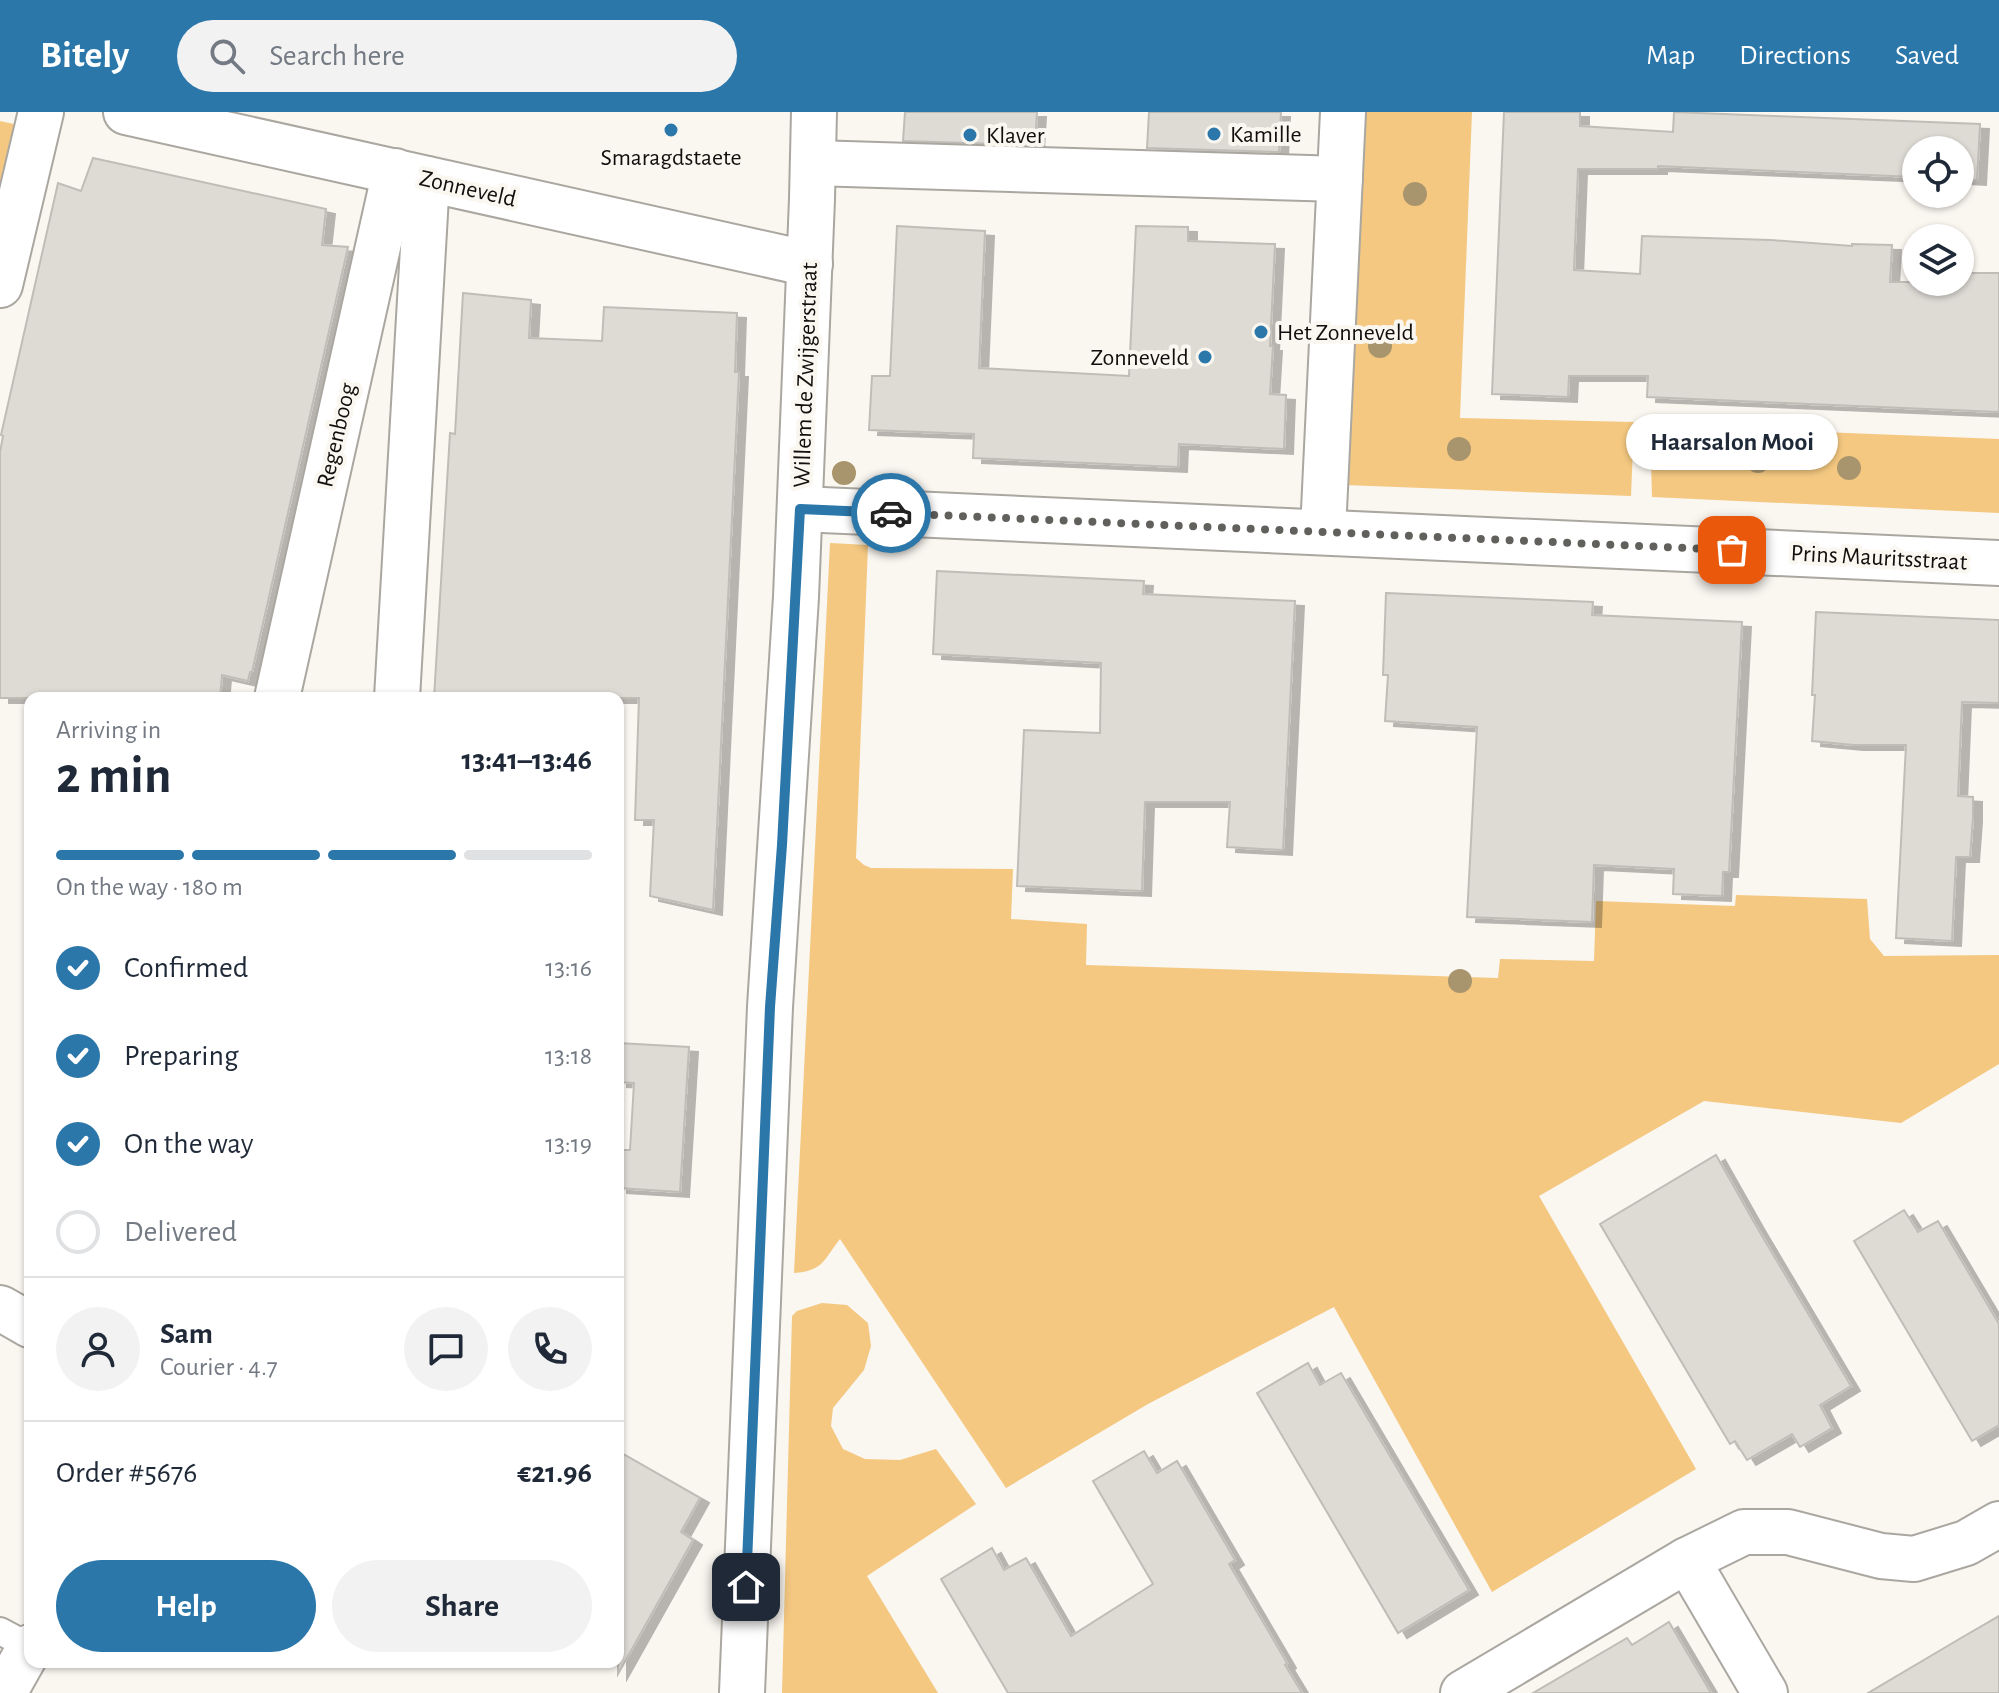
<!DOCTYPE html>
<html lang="en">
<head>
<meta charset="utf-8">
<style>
	body { margin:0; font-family:"Alegreya Sans",sans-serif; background:#f2f2f3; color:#1f2937; height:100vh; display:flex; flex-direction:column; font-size:30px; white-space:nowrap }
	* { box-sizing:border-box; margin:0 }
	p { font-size:26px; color:#747a83 }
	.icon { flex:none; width:44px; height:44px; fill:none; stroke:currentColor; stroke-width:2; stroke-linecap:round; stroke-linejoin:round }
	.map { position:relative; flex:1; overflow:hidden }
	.sheet { position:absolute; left:24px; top:580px; width:600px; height:976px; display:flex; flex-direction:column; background:#fff; border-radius:16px; box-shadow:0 2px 6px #0004 }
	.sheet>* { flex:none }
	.buttons { position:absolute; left:1902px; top:24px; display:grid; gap:16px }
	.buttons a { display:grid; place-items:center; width:72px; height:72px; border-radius:50%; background:#fff; box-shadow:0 2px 6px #0004; font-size:40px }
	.pin { position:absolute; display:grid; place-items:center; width:68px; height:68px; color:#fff; margin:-34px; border-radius:16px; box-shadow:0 4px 12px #0006 }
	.courier { position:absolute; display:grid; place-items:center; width:80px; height:80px; margin:-40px; border:6px solid #2b77aa; border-radius:50%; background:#fff; color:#222; box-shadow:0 2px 10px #0007 }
	.bubble { position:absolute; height:56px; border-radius:28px; background:#fff; box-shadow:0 2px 6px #0004; font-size:26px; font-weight:600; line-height:56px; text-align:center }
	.head em { font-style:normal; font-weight:600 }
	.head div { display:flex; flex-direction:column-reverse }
	.head { display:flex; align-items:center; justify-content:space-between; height:136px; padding:0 32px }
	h1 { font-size:52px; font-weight:600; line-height:60px }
	.bar { display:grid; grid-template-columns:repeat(4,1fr); gap:12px 8px; align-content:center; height:96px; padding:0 32px }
	.bar i { height:10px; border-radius:6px; background:#e0e1e3 }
	.bar .active { background:#2b77aa }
	.bar p { grid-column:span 4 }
	.line { display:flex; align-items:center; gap:20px; padding:0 32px; border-top:2px solid #e0e1e3 }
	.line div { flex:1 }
	.round { display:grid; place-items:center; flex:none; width:84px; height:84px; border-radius:42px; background:#f2f2f3 }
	ol { padding:0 32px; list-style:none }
	li { display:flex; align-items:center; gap:24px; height:88px }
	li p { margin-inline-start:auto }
	li .icon { padding:8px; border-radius:50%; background:#2b77aa; color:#fff; stroke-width:4 }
	li:last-child { color:#747a83 }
	li i { width:44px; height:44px; border:4px solid #e0e1e3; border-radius:50% }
	.button { display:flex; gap:16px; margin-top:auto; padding:16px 32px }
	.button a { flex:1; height:92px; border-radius:48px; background:#2b77aa; color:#fff; font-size:32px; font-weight:600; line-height:92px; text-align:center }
	.button a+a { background:#f2f2f3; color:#1f2937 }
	header { display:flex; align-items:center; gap:48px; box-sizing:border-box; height:112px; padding:0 40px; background:#2b77aa; color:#fff }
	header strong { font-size:38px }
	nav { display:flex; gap:44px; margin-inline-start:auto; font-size:28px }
	.search { width:560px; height:72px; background:#f2f2f3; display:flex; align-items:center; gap:20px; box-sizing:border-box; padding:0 28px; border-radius:44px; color:#747a83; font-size:30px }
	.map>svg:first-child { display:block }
	.green { fill:#f4c881 }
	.building { fill:#dedbd5; stroke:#c0bdb7; stroke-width:2; filter:url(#shadow) }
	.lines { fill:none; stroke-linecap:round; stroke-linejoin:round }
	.lane-casing { stroke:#aaa7a1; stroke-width:30 }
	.street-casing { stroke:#aaa7a1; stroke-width:48 }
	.lane { stroke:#fff; stroke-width:26 }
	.street { stroke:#fff; stroke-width:44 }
	.tree { fill:#a9956d }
	.done { stroke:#62605c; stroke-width:8; stroke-dasharray:0 14.4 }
	.route { stroke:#2b77aa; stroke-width:10 }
	.poi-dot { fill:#2b77aa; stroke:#faf6f0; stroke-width:3 }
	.labels { text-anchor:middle; stroke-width:8; stroke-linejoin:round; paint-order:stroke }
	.poi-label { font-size:24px; fill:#100f0d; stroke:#faf6f0; text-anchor:start }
	.street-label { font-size:24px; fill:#100f0d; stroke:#faf6f0 }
</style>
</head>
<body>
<header>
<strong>Bitely</strong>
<div class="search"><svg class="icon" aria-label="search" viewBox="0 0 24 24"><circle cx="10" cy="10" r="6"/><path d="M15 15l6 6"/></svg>Search here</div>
<nav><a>Map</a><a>Directions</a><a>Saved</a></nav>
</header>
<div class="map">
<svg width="1999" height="1581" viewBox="0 0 1999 1581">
	<defs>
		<filter id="shadow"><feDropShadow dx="9" dy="5" stdDeviation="0" flood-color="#0004"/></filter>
	</defs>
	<rect width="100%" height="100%" fill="#faf6f0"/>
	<g class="green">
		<path d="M1359,0H1472L1460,306L1634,310L1631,384L1345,373Z"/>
		<path d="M0,9L18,13L0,91Z"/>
		<path d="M1650,313L1999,327V401L1652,385Z"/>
		<path d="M830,431L868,433L856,746L864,753L871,756L1013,757L1011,807L1087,812L1086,853L1498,866L1500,847L1594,849L1596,789L1735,794L1736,783L1867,787L1870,827L1884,844L1999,843V952L1901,1011L1704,989L1539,1084L1696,1357L1492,1480L1334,1195L1148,1292L1006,1376L840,1127C824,1147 824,1159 794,1161Z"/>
		<path d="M822,1191L847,1193L868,1211L871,1234L864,1258L833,1296L831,1314L843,1337L865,1347L900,1348L936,1337L976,1392L867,1464L938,1581H782L792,1204L797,1199Z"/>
	</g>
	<g class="building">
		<path d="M905,0H1037L1035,33L903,29Z"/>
		<path d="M1149,0H1281L1279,40L1147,36Z"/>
		<path d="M1504,0H1580V14L1673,20L1674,0L1980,12L1977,68L1960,67V38H1916V65L1658,54V57H1578L1574,158L1640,162L1642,124L1771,128L1852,134V132L1892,133L1890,170H1964L1965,161H1999V300L1647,285L1648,264H1569L1568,285L1492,282Z"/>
		<path d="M93,46L326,97L322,133L348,135L252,560H250L248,569L222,563L220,586H0V340L3,324L1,323L58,71L81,79Z"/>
		<path d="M897,114L985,119L979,256L1129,264L1136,114L1188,115V129L1275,132L1270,234H1273L1270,282L1286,283L1284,337L1179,332L1178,355L973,346L974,322L869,318L872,264H890Z"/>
		<path d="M463,181L531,188L529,226L602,229L604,195L737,201L735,260H739L713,798L650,784L654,708H635L639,586H434L450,321L455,322Z"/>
		<path d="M937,459L1144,469L1143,482L1295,489L1283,738L1227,735L1230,690H1145L1142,779L1017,774L1024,618L1100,621L1101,551L933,542Z"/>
		<path d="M1386,481L1593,490L1592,503L1742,510L1729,760H1723L1722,784L1673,782L1674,757L1594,753L1592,810L1467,805L1477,615L1385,609L1388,563H1383Z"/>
		<path d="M1816,500L1999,508V591L1962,590L1958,684L1973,685V705L1970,745H1956L1952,829L1896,826L1906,633H1854L1812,629L1815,583H1812Z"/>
		<path d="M618,931L689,935L680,1080L618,1076V1038H630L634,971L618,970Z"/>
		<path d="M1716,1043L1755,1112L1851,1274L1820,1293L1832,1316L1800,1335L1792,1322L1747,1348L1735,1329L1730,1332L1721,1317L1600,1112Z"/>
		<path d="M1904,1098L1918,1120L1938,1109L1999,1212V1313L1972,1329L1854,1129Z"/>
		<path d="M1308,1251L1320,1273L1341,1261L1469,1478L1398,1521L1257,1281Z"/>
		<path d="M618,1339L700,1386L681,1420L693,1428L618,1562Z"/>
		<path d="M1144,1339L1157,1361L1177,1349L1235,1448L1229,1452L1287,1551L1285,1553L1302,1581H1008L941,1467L992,1436L1004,1458L1026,1446L1071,1524L1153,1472L1093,1369Z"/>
		<path d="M1999,1504V1581H1868L1961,1526Z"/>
		<path d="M1669,1510L1711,1581H1533L1627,1526L1632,1533Z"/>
	</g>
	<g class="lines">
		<g class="lane-casing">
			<path id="lane" d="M0,1519L30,1535"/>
		</g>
		<g class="street-casing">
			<g id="street">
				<path d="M126,0L810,152"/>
				<path d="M813,51L1340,67"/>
				<path d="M0,173L41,0"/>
				<path d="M800,397L1999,451"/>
				<path d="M1323,419L1343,0"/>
				<path d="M277,586L395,59"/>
				<path d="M397,586L427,67"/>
				<path d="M0,1196L30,1213"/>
				<path d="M1687,1448L1765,1581"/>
				<path d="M4,1581L30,1535"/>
				<path d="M742,1581L770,895L796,485L812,87L814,0"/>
				<path d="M1463,1581L1687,1448L1744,1420H1788L1881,1444L1914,1447L1966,1431L1999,1412"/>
			</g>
		</g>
		<use href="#lane" class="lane"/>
		<use href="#street" class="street"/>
	</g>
	<g class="tree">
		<circle cx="1415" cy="82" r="12"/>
		<circle cx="1380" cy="234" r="12"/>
		<circle cx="1459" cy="337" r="12"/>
		<circle cx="1758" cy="349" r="12"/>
		<circle cx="1849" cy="356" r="12"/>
		<circle cx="844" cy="361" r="12"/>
		<circle cx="1460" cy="869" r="12"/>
	</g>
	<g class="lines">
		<path class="done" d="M891,401L1732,438"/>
		<path class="route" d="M746,1475L770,895L782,733L800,397L891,401"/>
	</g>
	<g class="poi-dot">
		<circle cx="671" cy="18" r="8"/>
		<circle cx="1214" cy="22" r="8"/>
		<circle cx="970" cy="23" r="8"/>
		<circle cx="1261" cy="220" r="8"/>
		<circle cx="1205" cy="245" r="8"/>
	</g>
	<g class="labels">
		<g class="poi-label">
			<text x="1230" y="30">Kamille</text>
			<text x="986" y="31">Klaver</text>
			<text x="671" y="53" text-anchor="middle">Smaragdstaete</text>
			<text x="1277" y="228">Het Zonneveld</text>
			<text x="1189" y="253" text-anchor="end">Zonneveld</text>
		</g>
		<g class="street-label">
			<text transform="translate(468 76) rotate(13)" y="8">Zonneveld</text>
			<text transform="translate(805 263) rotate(-88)" y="8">Willem de Zwijgerstraat</text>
			<text transform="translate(336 323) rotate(-77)" y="8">Regenboog</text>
			<text transform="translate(1879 445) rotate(3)" y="8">Prins Mauritsstraat</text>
		</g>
	</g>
</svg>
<div class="buttons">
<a><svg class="icon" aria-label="locate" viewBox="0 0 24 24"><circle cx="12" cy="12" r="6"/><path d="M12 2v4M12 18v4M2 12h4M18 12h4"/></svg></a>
<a><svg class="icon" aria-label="layers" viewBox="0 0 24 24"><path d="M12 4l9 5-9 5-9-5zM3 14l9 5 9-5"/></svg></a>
</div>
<div class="pin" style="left:1732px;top:438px;background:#ea580c"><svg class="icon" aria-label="bag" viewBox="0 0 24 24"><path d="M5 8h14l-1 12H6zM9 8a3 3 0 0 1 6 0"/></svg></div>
<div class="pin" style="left:746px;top:1475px;background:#1f2937"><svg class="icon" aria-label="home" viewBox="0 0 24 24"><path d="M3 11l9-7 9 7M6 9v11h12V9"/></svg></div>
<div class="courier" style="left:891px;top:401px"><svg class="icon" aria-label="car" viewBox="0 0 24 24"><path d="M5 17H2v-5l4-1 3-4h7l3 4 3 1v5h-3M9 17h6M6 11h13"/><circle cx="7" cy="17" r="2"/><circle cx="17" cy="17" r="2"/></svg></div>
<div class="bubble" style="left:1626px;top:302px;width:212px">Haarsalon Mooi</div>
<section class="sheet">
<div class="head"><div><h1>2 min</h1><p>Arriving in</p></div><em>13:41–13:46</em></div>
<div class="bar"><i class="active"></i><i class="active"></i><i class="active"></i><i></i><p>On the way · 180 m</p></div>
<ol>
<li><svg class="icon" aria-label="check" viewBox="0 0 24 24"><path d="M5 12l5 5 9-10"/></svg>Confirmed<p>13:16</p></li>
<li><svg class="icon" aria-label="check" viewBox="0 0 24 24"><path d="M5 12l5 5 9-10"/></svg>Preparing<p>13:18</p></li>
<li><svg class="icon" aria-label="check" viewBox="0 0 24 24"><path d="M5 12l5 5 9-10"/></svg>On the way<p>13:19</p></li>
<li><i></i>Delivered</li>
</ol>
<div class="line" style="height:144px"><a class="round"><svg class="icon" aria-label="person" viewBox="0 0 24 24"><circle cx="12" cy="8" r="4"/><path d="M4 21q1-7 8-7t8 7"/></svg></a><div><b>Sam</b><p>Courier · 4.7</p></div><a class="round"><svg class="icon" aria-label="chat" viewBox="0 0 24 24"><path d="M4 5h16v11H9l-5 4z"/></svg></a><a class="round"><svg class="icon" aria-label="phone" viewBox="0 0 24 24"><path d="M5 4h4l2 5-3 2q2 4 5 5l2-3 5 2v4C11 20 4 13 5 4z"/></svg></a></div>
<div class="line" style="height:104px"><div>Order #5676</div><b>€21.96</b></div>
<div class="button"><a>Help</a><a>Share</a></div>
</section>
</div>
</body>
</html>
